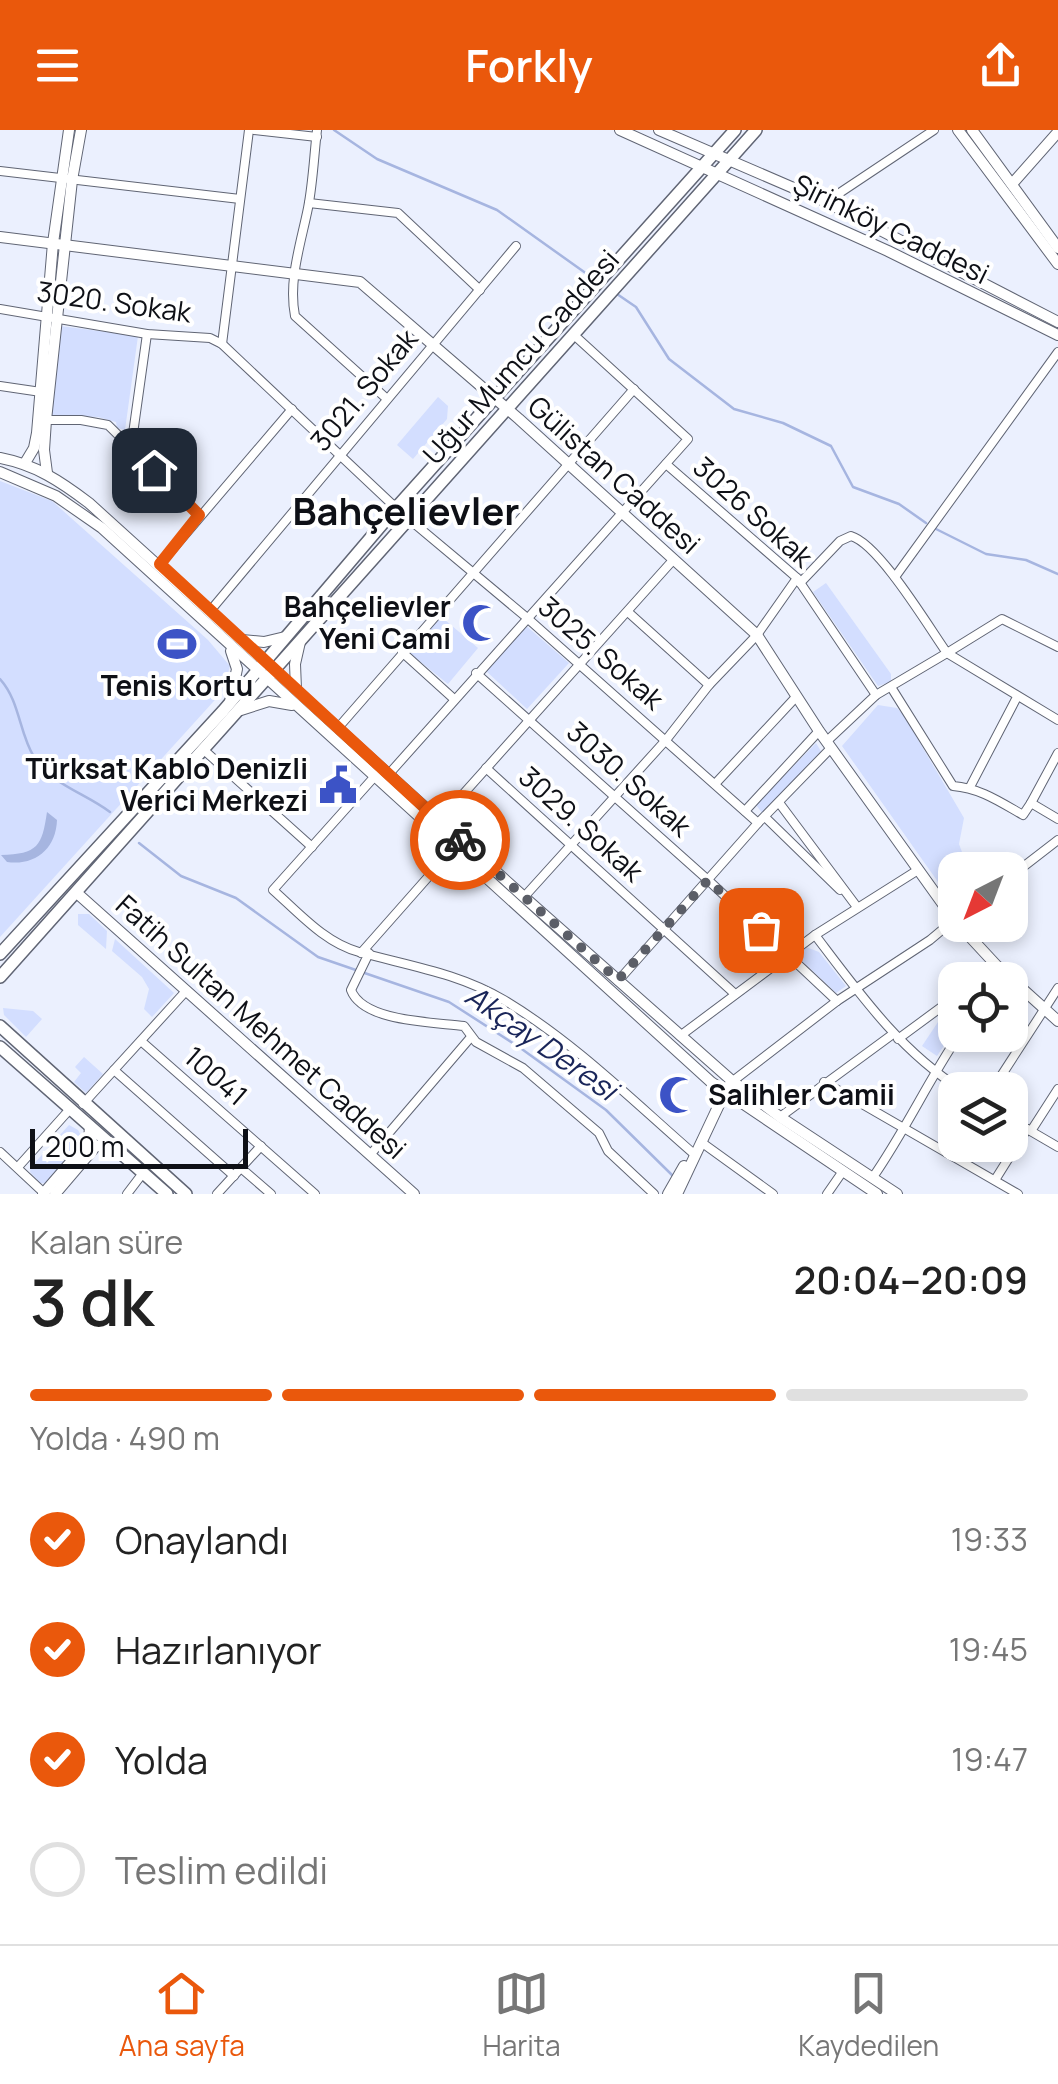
<!DOCTYPE html>
<html lang="tr">
<head>
<meta charset="utf-8">
<style>
	body { margin:0; font-family:Manrope,sans-serif; background:#f6f6f6; color:#222; height:100vh; display:flex; flex-direction:column; font-size:38px; white-space:nowrap }
	* { box-sizing:border-box; margin:0 }
	p { font-size:32px; color:#767676 }
	.icon { flex:none; width:55px; height:55px; fill:none; stroke:currentColor; stroke-width:2; stroke-linecap:round; stroke-linejoin:round }
	.map { position:relative; height:1064px; overflow:hidden }
	.drawer { display:flex; flex-direction:column; background:#fff; flex:1 }
	.drawer>* { flex:none }
	.needle { width:65px; rotate:222deg }
	.controls { position:absolute; left:938px; top:722px; display:grid; gap:20px }
	.controls a { display:grid; place-items:center; width:90px; height:90px; border-radius:20px; background:#fff; box-shadow:0 5px 15px #0003; font-size:50px }
	.scale { position:absolute; left:30px; bottom:25px; width:218px; box-sizing:border-box; padding-left:10px; border:5px solid #0e1016; border-top:0; font-size:28px; line-height:35px; white-space:nowrap; color:#0e1016; -webkit-text-stroke:8px #fff; paint-order:stroke }
	.pin { position:absolute; display:grid; place-items:center; width:85px; height:85px; color:#fff; margin:-42px; border-radius:20px; box-shadow:0 5px 15px #0006 }
	.courier { position:absolute; display:grid; place-items:center; width:100px; height:100px; margin:-50px; border:8px solid #ea580c; border-radius:50%; background:#fff; color:#222; box-shadow:0 2px 12px #0007 }
	.summary em { font-style:normal; font-weight:600 }
	.summary div { display:flex; flex-direction:column-reverse }
	.summary { display:flex; align-items:center; justify-content:space-between; height:170px; padding:0 30px }
	h1 { font-size:65px; font-weight:600; line-height:75px }
	.bar { display:grid; grid-template-columns:repeat(4,1fr); gap:15px 10px; align-content:center; height:120px; padding:0 30px }
	.bar i { height:12px; border-radius:8px; background:#e0e0e0 }
	.bar .current { background:#ea580c }
	.bar p { grid-column:span 4 }
	ol { padding:0 30px; list-style:none }
	li { display:flex; align-items:center; gap:30px; height:110px }
	li p { margin-inline-start:auto }
	li .icon { padding:10px; border-radius:50%; background:#ea580c; color:#fff; stroke-width:4 }
	li:last-child { color:#767676 }
	li i { width:55px; height:55px; border:5px solid #e0e0e0; border-radius:50% }
	header { display:flex; justify-content:space-between; align-items:center; height:130px; padding:0 30px; background:#ea580c; color:#fff; font-size:45px; font-weight:600 }
	.dock { display:flex; justify-content:space-around; align-items:center; height:140px; border-top:2px solid #e0e0e0; background:#fff; font-size:28px; color:#767676 }
	.dock a { display:grid; justify-items:center; gap:5px }
	.dock .current { color:#ea580c }
	.map>svg:first-child { display:block }
	.green { fill:#d3deff }
	.water { fill:#a6b5e0 }
	.lines { fill:none; stroke-linecap:round; stroke-linejoin:round }
	.stream { stroke:#a6b5e0; stroke-width:2.5 }
	.street-casing { stroke:#606574; stroke-width:10 }
	.secondary-casing { stroke:#606574; stroke-width:12 }
	.primary-casing { stroke:#606574; stroke-width:14 }
	.street { stroke:#fff; stroke-width:8 }
	.secondary { stroke:#fff; stroke-width:10 }
	.primary { stroke:#fff; stroke-width:11 }
	.done { stroke:#5b5e67; stroke-width:10; stroke-dasharray:0 18 }
	.route { stroke:#ea580c; stroke-width:12 }
	.labels { text-anchor:middle; stroke-width:8; stroke-linejoin:round; paint-order:stroke }
	.street-label { font-size:28px; fill:#0e1016; stroke:#fff }
	.poi-label { font-size:28px; font-weight:bold; fill:#0e1016; stroke:#fff; text-anchor:end }
	.water-label { font-size:30px; font-style:italic; fill:#192559; stroke:#fff }
	.district-label { font-size:38px; font-weight:bold; fill:#0e1016; stroke:#fff }
</style>
</head>
<body>
<header><svg class="icon" aria-label="menu" viewBox="0 0 24 24"><path d="M4 6h16M4 12h16M4 18h16"/></svg>Forkly<svg class="icon" aria-label="share" viewBox="0 0 24 24"><path d="M12 15V3M7 8l5-5 5 5M5 13v7h14v-7"/></svg></header>
<div class="map">
<svg width="1058" height="1064" viewBox="0 0 1058 1064">
	<rect width="100%" height="100%" fill="#ebf0fe"/>
	<g class="green">
		<path d="M60,196L138,206L125,300L117,298L116,292L98,287L50,285Z"/>
		<path d="M438,267L448,276L447,289L413,329L397,315Z"/>
		<path d="M0,351L52,371L208,510L230,536L223,561L0,807Z"/>
		<path d="M826,453L891,544V552L878,556L813,462Z"/>
		<path d="M438,484L478,518L448,554L407,521Z"/>
		<path d="M524,494L569,533L527,579L485,540Z"/>
		<path d="M878,575L897,578L903,584L964,688L959,714L962,722L995,740H955V776L842,616Z"/>
		<path d="M816,613L822,623L763,684L756,675Z"/>
		<path d="M78,784H89L107,801L106,819L78,795Z"/>
		<path d="M115,809L174,863L152,887L144,879L149,859L142,847L112,821Z"/>
		<path d="M806,817L819,822L846,856L836,863L797,826Z"/>
		<path d="M3,878L33,881L42,889L26,907L4,885Z"/>
		<path d="M940,889L955,899L937,926L922,916Z"/>
		<path d="M84,927L103,944L86,963L74,952L81,943L75,937Z"/>
		<path d="M69,995L78,1000L85,1013L49,1054L40,1053L30,1042L31,1037Z"/>
	</g>
	<path class="water" d="M47,682L57,690C56,719 35,736 7,732L1,725C38,724 42,716 47,682Z"/>
	<g class="lines">
		<g class="stream">
			<path d="M334,0L377,29L497,80L594,149"/>
			<path d="M617,164L636,177L669,229L734,279L783,293L831,316L853,357L899,374L926,393"/>
			<path d="M936,399L986,424L1026,430L1058,444"/>
			<path d="M0,549C20,571 19,603 34,627C52,655 85,663 110,682"/>
			<path d="M139,713L181,746L236,768L318,827L449,872L519,917L606,980L672,1045"/>
		</g>
		<g class="street-casing">
			<g id="street">
				<path d="M254,0L317,7"/>
				<path d="M317,0C314,26 313,52 308,78C301,113 288,150 295,186L387,269"/>
				<path d="M0,41L240,69"/>
				<path d="M826,72L934,0"/>
				<path d="M309,73L398,83L480,160"/>
				<path d="M0,179L147,204L210,208L222,214L396,378"/>
				<path d="M222,214L249,0"/>
				<path d="M0,256L41,262"/>
				<path d="M46,290H81L108,295L199,385"/>
				<path d="M131,318L147,204"/>
				<path d="M666,334L797,448L876,565"/>
				<path d="M410,390L526,487L758,693"/>
				<path d="M160,434L292,279"/>
				<path d="M895,447L1058,222"/>
				<path d="M800,453L840,411L851,406C879,414 928,496 947,523L1002,489L1058,517"/>
				<path d="M210,481L516,116"/>
				<path d="M628,482L709,555"/>
				<path d="M402,522L454,569"/>
				<path d="M476,543L708,750L837,871"/>
				<path d="M891,557L953,656C980,658 1000,672 1023,685L1031,673L1058,689"/>
				<path d="M337,599L634,259"/>
				<path d="M827,611L876,565L947,523L1058,590"/>
				<path d="M205,621L312,717"/>
				<path d="M486,638L735,864"/>
				<path d="M376,645L273,760C299,783 325,813 359,822C410,836 458,843 504,870C574,912 633,971 694,1024"/>
				<path d="M388,645L688,309L574,205"/>
				<path d="M715,654L796,567"/>
				<path d="M970,657L1017,567"/>
				<path d="M1031,673L1058,623"/>
				<path d="M780,674L857,777"/>
				<path d="M745,681L819,601"/>
				<path d="M766,688L840,760"/>
				<path d="M439,691L674,429"/>
				<path d="M1010,747L1058,710"/>
				<path d="M524,767L666,610L709,555L757,505L797,448"/>
				<path d="M815,805C859,863 900,921 962,960"/>
				<path d="M361,823L452,720"/>
				<path d="M369,823L351,860C363,892 433,892 464,896L476,912L523,938L599,1003L608,1021L654,1064"/>
				<path d="M978,850L997,836"/>
				<path d="M996,850L1002,841"/>
				<path d="M618,851L758,693L831,618"/>
				<path d="M680,906L815,805L918,740"/>
				<path d="M898,909L955,867"/>
				<path d="M141,911L315,1064"/>
				<path d="M114,940L234,1046"/>
				<path d="M824,952L1018,1064"/>
				<path d="M729,954L837,871L930,810L955,789"/>
				<path d="M992,960L1058,858"/>
				<path d="M83,974L186,861"/>
				<path d="M780,987L893,904"/>
				<path d="M1010,989L1058,1017"/>
				<path d="M1031,1001L1058,959"/>
				<path d="M701,1012L773,1064"/>
				<path d="M0,1022L44,1063"/>
				<path d="M370,1025L471,907"/>
				<path d="M18,1037L70,979"/>
				<path d="M241,1038L271,1064"/>
				<path d="M873,1047C905,1001 928,951 959,905"/>
				<path d="M995,1050L1027,999"/>
				<path d="M127,1064L143,1043"/>
				<path d="M217,1064L261,1016"/>
				<path d="M827,1064L843,1041"/>
			</g>
		</g>
		<g class="secondary-casing">
			<g id="secondary">
				<path d="M620,0L888,121L1058,205"/>
				<path d="M659,0L826,72L1058,192"/>
				<path d="M958,0L1058,134"/>
				<path d="M972,0L1058,118"/>
				<path d="M1012,54L1058,2"/>
				<path d="M0,107L360,152L519,289L757,505L819,601L955,791"/>
				<path d="M0,328C36,335 60,351 89,373L524,767L731,950L780,987L897,1064"/>
				<path d="M25,333L34,318L37,303L53,113L69,0"/>
				<path d="M0,342L56,366L102,398L711,952L877,1064"/>
				<path d="M47,343L44,320L46,290L72,50L81,0"/>
				<path d="M242,510L264,512L285,507"/>
				<path d="M296,559L295,534L300,512"/>
				<path d="M230,572L237,539L231,521"/>
				<path d="M241,580L269,571L292,575"/>
				<path d="M78,764L414,1064"/>
				<path d="M959,795L997,836L1058,891"/>
				<path d="M43,1064L89,1011L90,996"/>
				<path d="M55,1064L95,1017L108,1012"/>
				<path d="M668,1064L684,1036"/>
				<path d="M677,1064L725,962"/>
			</g>
		</g>
		<g class="primary-casing">
			<g id="primary">
				<path d="M0,824L223,581L396,378L735,0"/>
				<path d="M0,847L756,0"/>
				<path d="M0,896L186,1064"/>
				<path d="M0,917L167,1064"/>
			</g>
		</g>
		<use href="#street" class="street"/>
		<use href="#secondary" class="secondary"/>
		<use href="#primary" class="primary"/>
	</g>
	<g class="lines">
		<path class="done" d="M460,710L618,850L708,750L761,800"/>
		<path class="route" d="M154,340L199,385L160,434L460,710"/>
	</g>
	<defs>
		<g id="mosque-bare" transform="scale(3)"><path d="M3.5-4.9A6 6 0 1 0 3.5 4.9A5 5 0 1 1 3.5-4.9Z" fill="#3c53c6" stroke="#fff" stroke-width="2.5" paint-order="stroke"/></g>
		<g id="stadium-bare" transform="scale(3)"><path d="M0-5a6.5 5 0 1 0 0 10a6.5 5 0 1 0 0-10ZM-3.5-1.8h7v3.6h-7Z" fill="#3c53c6" stroke="#fff" stroke-width="2.5" paint-order="stroke"/></g>
		<g id="civic-bare" transform="scale(3)"><path d="M-.6-6.5H3V-4.5H.6V-3L4-1V1h2V6H-6V1h2V-1L-.6-3ZM-1.2 2.5V6h2.4V2.5Z" fill="#3c53c6" stroke="#fff" stroke-width="2.5" paint-order="stroke"/></g>
	</defs>
	<g fill-rule="evenodd">
		<use href="#mosque-bare" x="481" y="493"/>
		<use href="#stadium-bare" x="177" y="514"/>
		<use href="#civic-bare" x="338" y="655"/>
		<use href="#mosque-bare" x="678" y="965"/>
	</g>
	<g class="labels">
		<g class="street-label">
			<text transform="translate(891 99) rotate(26)" y="10">Şirinköy Caddesi</text>
			<text transform="translate(114 172) rotate(8)" y="10">3020. Sokak</text>
			<text transform="translate(521 227) rotate(-48)" y="10">Uğur Mumcu Caddesi</text>
			<text transform="translate(364 260) rotate(-50)" y="10">3021. Sokak</text>
			<text transform="translate(614 345) rotate(42)" y="10">Gülistan Caddesi</text>
			<text transform="translate(753 382) rotate(42)" y="10">3026 Sokak</text>
			<text transform="translate(601 523) rotate(41)" y="10">3025. Sokak</text>
			<text transform="translate(629 649) rotate(42)" y="10">3030. Sokak</text>
			<text transform="translate(581 694) rotate(42)" y="10">3029. Sokak</text>
			<text transform="translate(261 897) rotate(42)" y="10">Fatih Sultan Mehmet Caddesi</text>
			<text transform="translate(216 946) rotate(41)" y="10">10041</text>
		</g>
		<g class="poi-label">
			<text x="451" y="487">Bahçelievler<tspan x="451" dy="32">Yeni Cami</tspan></text>
			<text x="177" y="566" text-anchor="middle">Tenis Kortu</text>
			<text x="308" y="649">Türksat Kablo Denizli<tspan x="308" dy="32">Verici Merkezi</tspan></text>
			<text x="708" y="975" text-anchor="start">Salihler Camii</text>
		</g>
		<g class="water-label">
			<text transform="translate(541 913) rotate(35)" y="10">Akçay Deresi</text>
		</g>
		<g class="district-label">
			<text x="406" y="395">Bahçelievler</text>
		</g>
	</g>
</svg>
<div class="controls">
<a><svg class="needle" viewBox="-14 -14 28 28"><path d="M0-13l5 13h-10z" fill="#e53935"/><path d="M0 13l5-13h-10z" fill="#767676"/></svg></a>
<a><svg class="icon" aria-label="locate" viewBox="0 0 24 24"><circle cx="12" cy="12" r="6"/><path d="M12 2v4M12 18v4M2 12h4M18 12h4"/></svg></a>
<a><svg class="icon" aria-label="layers" viewBox="0 0 24 24"><path d="M12 4l9 5-9 5-9-5zM3 14l9 5 9-5"/></svg></a>
</div>
<div class="scale">200 m</div>
<div class="pin" style="left:761px;top:800px;background:#ea580c"><svg class="icon" aria-label="bag" viewBox="0 0 24 24"><path d="M5 8h14l-1 12H6zM9 8a3 3 0 0 1 6 0"/></svg></div>
<div class="pin" style="left:154px;top:340px;background:#1f2937"><svg class="icon" aria-label="home" viewBox="0 0 24 24"><path d="M3 11l9-7 9 7M6 9v11h12V9"/></svg></div>
<div class="courier" style="left:460px;top:710px"><svg class="icon" aria-label="bike" viewBox="0 0 24 24"><circle cx="6" cy="16" r="4"/><circle cx="18" cy="16" r="4"/><path d="M6 16l4-8h5l3 8M10 8l3 8H6M13 5h3"/></svg></div>
</div>
<section class="drawer">
<div class="summary"><div><h1>3 dk</h1><p>Kalan süre</p></div><em>20:04–20:09</em></div>
<div class="bar"><i class="current"></i><i class="current"></i><i class="current"></i><i></i><p>Yolda · 490 m</p></div>
<ol>
<li><svg class="icon" aria-label="check" viewBox="0 0 24 24"><path d="M5 12l5 5 9-10"/></svg>Onaylandı<p>19:33</p></li>
<li><svg class="icon" aria-label="check" viewBox="0 0 24 24"><path d="M5 12l5 5 9-10"/></svg>Hazırlanıyor<p>19:45</p></li>
<li><svg class="icon" aria-label="check" viewBox="0 0 24 24"><path d="M5 12l5 5 9-10"/></svg>Yolda<p>19:47</p></li>
<li><i></i>Teslim edildi</li>
</ol>
</section>
<nav class="dock">
<a class="current"><svg class="icon" aria-label="home" viewBox="0 0 24 24"><path d="M3 11l9-7 9 7M6 9v11h12V9"/></svg>Ana sayfa</a>
<a><svg class="icon" aria-label="map" viewBox="0 0 24 24"><path d="M3 6l6-2 6 2 6-2v14l-6 2-6-2-6 2zM9 4v14M15 6v14"/></svg>Harita</a>
<a><svg class="icon" aria-label="saved" viewBox="0 0 24 24"><path d="M7 4h10v16l-5-4-5 4z"/></svg>Kaydedilen</a>
</nav>
</body>
</html>
